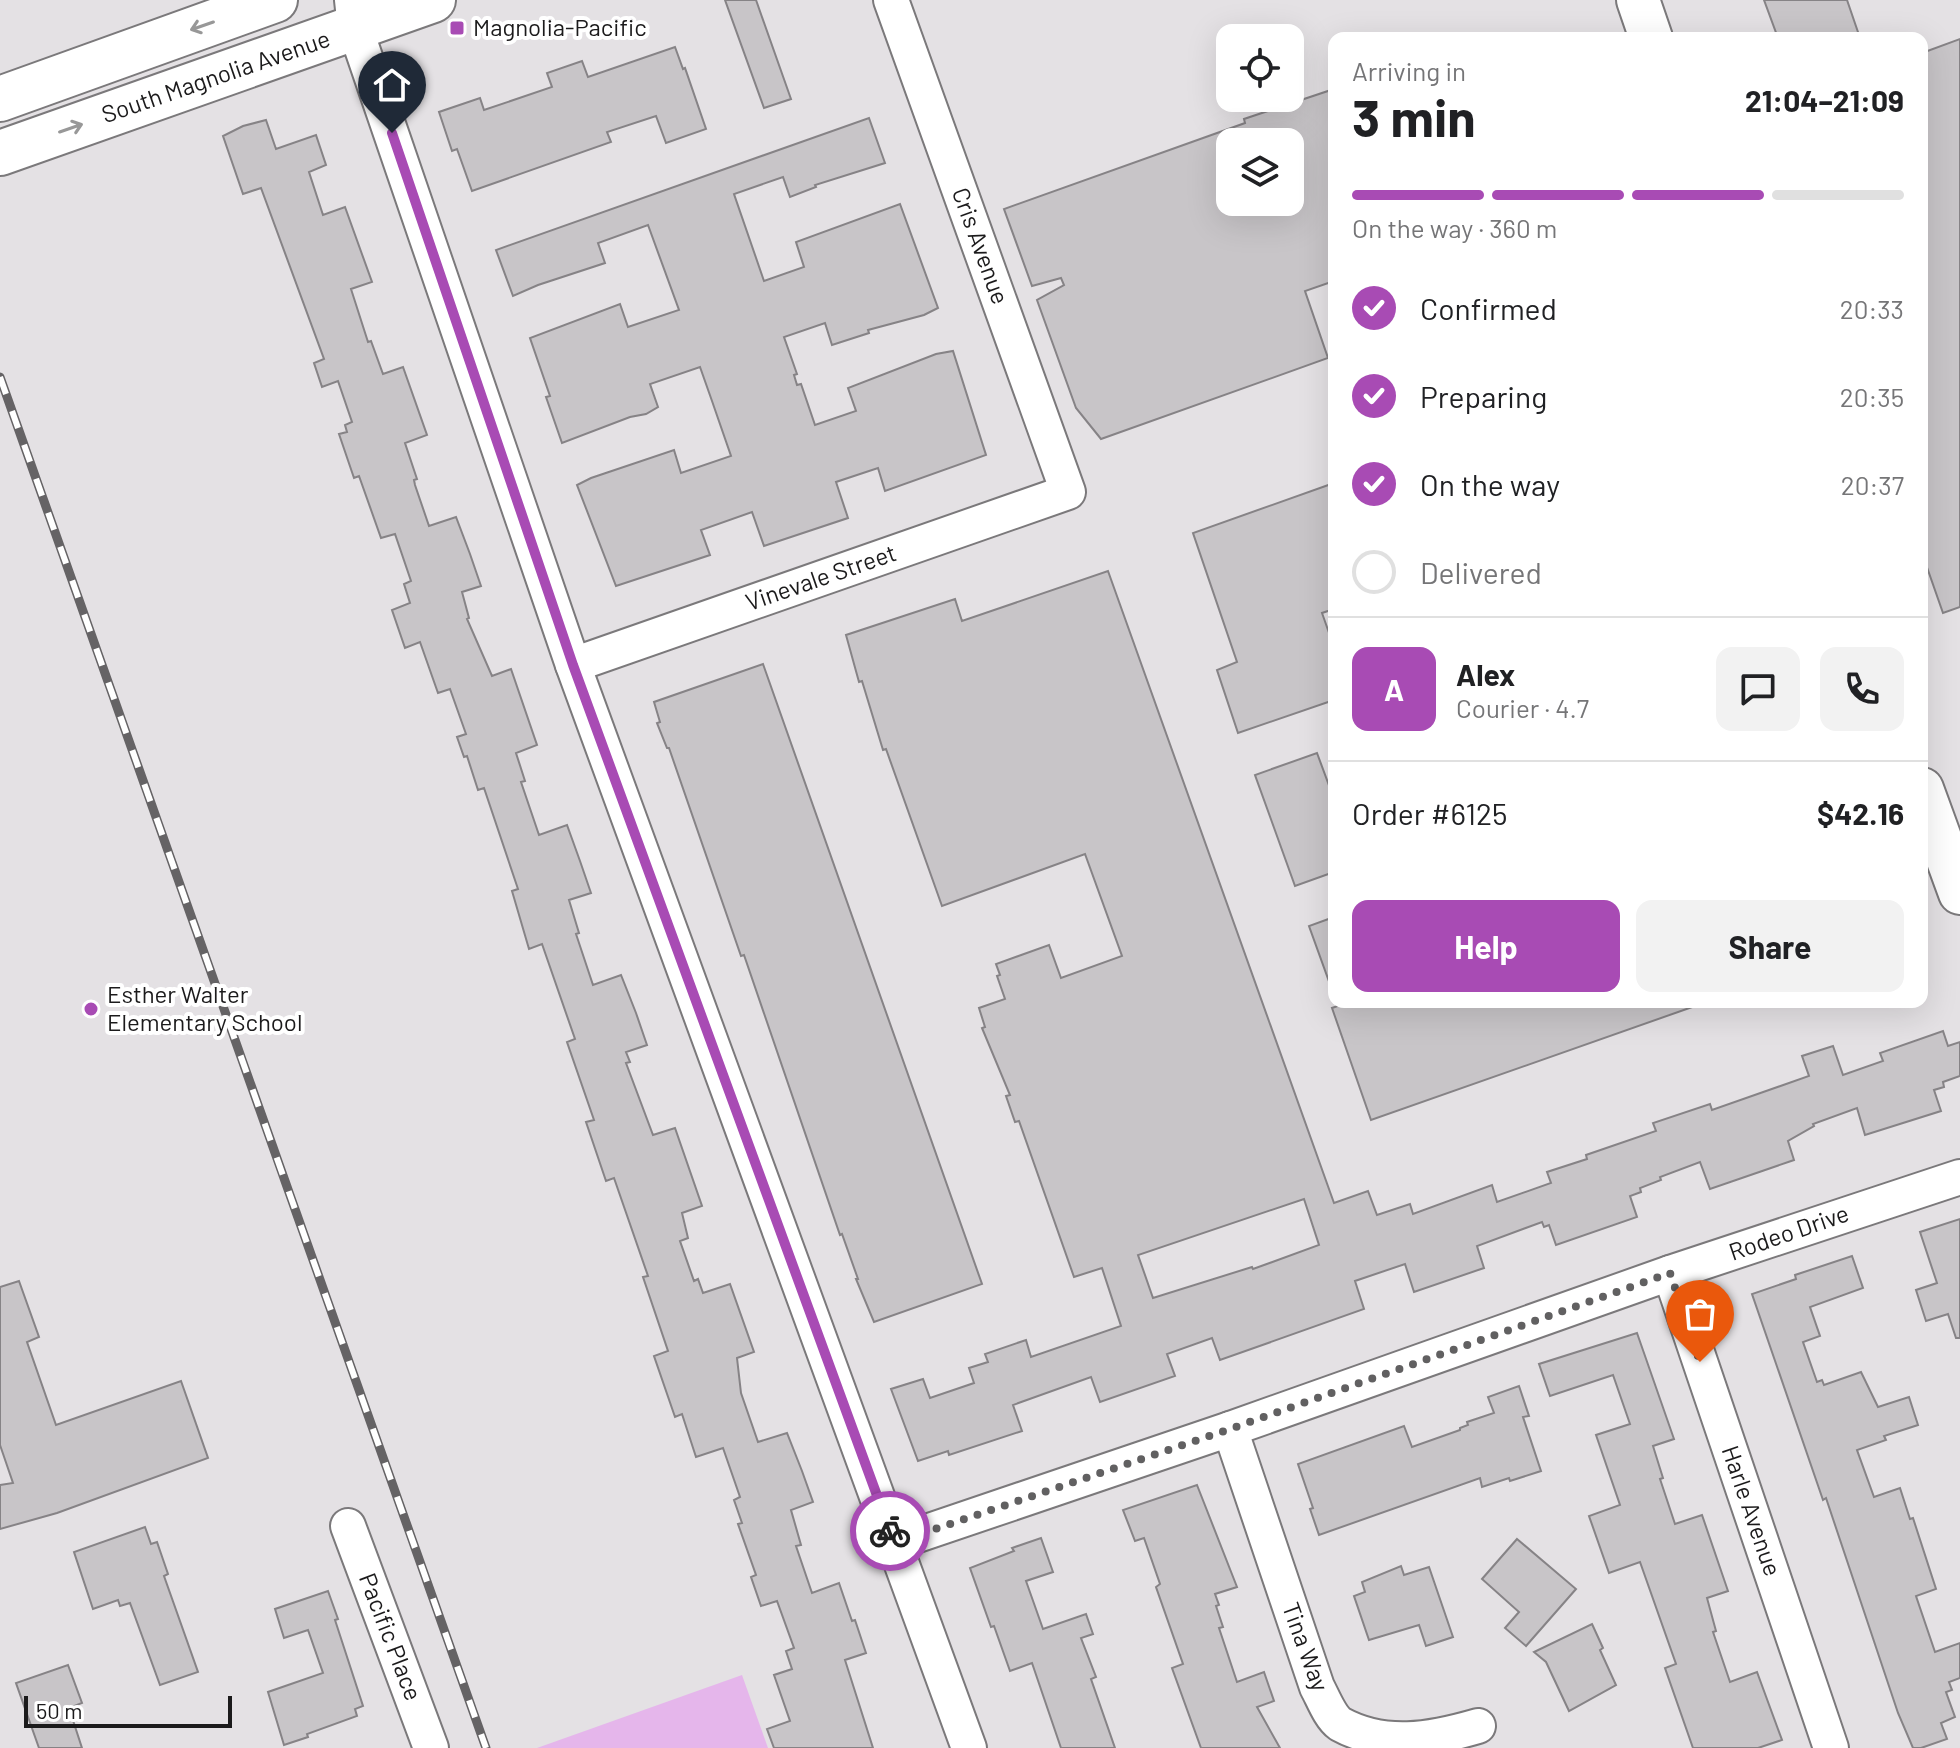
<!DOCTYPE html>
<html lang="en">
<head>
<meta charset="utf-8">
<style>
	body { margin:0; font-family:Barlow,sans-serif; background:#f2f2f2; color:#202124; height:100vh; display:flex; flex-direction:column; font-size:30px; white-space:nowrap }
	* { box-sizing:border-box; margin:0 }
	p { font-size:26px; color:#757577 }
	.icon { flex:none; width:44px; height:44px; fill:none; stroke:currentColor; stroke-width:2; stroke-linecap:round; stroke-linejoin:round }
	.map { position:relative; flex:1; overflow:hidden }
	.panel { position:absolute; left:1328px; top:32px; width:600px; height:976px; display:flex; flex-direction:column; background:#fff; border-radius:16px; box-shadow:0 8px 32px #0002 }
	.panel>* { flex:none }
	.fabs { position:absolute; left:1216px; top:24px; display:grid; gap:16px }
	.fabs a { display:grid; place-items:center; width:88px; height:88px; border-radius:16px; background:#fff; box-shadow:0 8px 32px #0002; font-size:40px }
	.scale { position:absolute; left:24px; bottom:20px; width:208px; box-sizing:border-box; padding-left:8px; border:4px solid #1b1a1b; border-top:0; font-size:22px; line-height:28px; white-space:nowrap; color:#1b1a1b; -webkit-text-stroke:6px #fff; paint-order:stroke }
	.pin { position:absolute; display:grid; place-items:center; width:68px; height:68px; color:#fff; margin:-82px -34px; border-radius:50% 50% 50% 0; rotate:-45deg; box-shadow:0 0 8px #0007 }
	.pin .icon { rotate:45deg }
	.courier { position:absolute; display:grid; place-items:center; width:80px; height:80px; margin:-40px; border:6px solid #a84bb4; border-radius:50%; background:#fff; color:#222; box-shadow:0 2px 10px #0007 }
	.overview em { font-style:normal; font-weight:700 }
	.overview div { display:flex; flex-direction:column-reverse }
	.overview { display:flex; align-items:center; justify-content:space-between; height:136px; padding:0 24px }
	h1 { font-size:52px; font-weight:700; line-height:60px }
	.bar { display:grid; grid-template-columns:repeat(4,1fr); gap:12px 8px; align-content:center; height:96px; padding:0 24px }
	.bar i { height:10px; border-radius:6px; background:#e0e0e0 }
	.bar .on { background:#a84bb4 }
	.bar p { grid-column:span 4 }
	.line { display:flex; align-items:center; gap:20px; padding:0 24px; border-top:2px solid #e0e0e0 }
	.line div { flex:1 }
	.round { display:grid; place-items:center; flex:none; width:84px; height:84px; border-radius:16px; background:#f2f2f2 }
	ol { padding:0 24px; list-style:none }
	li { display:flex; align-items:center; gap:24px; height:88px }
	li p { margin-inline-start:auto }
	li .icon { padding:8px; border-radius:50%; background:#a84bb4; color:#fff; stroke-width:4 }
	li:last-child { color:#757577 }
	li i { width:44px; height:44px; border:4px solid #e0e0e0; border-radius:50% }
	.primary-button { display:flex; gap:16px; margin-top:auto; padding:16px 24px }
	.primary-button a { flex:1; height:92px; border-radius:16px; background:#a84bb4; color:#fff; font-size:32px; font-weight:700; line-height:92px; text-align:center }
	.primary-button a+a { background:#f2f2f2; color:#202124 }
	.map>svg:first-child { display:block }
	.green { fill:#e5b6eb }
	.building { fill:#c8c5c8; stroke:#868386; stroke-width:2; fill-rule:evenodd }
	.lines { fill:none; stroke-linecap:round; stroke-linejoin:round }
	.minor-casing { stroke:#7b797b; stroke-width:38 }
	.tertiary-casing { stroke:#7b797b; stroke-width:46 }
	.secondary-casing { stroke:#7b797b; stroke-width:48 }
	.minor { stroke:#fff; stroke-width:34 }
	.tertiary { stroke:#fff; stroke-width:42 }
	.secondary { stroke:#fff; stroke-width:44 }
	.rail-casing { stroke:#656365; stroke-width:9 }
	.rail { stroke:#fff; stroke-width:6; stroke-dasharray:18; stroke-linecap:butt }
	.oneway { stroke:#989898 }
	.done { stroke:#616061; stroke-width:8; stroke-dasharray:0 14.4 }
	.route { stroke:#a84bb4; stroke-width:10 }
	.poi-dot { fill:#a84bb4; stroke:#fff; stroke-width:3 }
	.labels { text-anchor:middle; stroke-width:8; stroke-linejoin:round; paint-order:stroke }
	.poi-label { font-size:24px; fill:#1b1a1b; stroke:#fff; text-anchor:start }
	.street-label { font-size:24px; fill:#1b1a1b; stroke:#fff }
</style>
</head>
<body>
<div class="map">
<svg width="1960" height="1748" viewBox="0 0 1960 1748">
	<rect width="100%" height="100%" fill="#e4e1e4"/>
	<path class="green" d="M742,1675L768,1748H537Z"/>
	<g class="building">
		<path d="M725,0H756L791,99L764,108Z"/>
		<path d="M1764,0H1847L1860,38H1778Z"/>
		<path d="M1960,39V607L1943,613L1922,553V53Z"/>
		<path d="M675,47L683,69L685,68L706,129L666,143L656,116L607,132L611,142L472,191L457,149L452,151L439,112L480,98L484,110L552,87L547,73L582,61L588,77Z"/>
		<path d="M1334,89V281L1305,291L1328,358L1101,439L1076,408L1037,300L1064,285L1061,278L1032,286L1004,209L1245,123L1244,119ZM1230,142H1290V202H1230Z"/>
		<path d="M869,118L885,163L815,185L816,187L790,197L783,177L734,194L764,281L804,267L796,242L900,204L938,308L924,315L868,330L869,333L832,345L825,323L784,337L797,374L794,375L797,385L801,384L815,425L856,411L848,388L936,354L953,351L986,455L885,491L878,468L836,482L848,518L764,546L752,512L701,530L710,555L616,586L577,485L591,478L674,450L681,473L731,456L712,401L700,367L650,384L658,407L646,414L630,417L562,443L546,397L550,396L530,338L620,304L628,327L679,310L648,225L598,243L605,263L538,285L513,296L496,250Z"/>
		<path d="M266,120L276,149L316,135L326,165L309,172L323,215L345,207L372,282L351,289L368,342L371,341L383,374L403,367L427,435L405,443L417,479L414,480L415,485L429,526L456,517L470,554L481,586L462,592L469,618L467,619L492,676L511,669L537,745L516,753L525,781L521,782L539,835L567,825L580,861L591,893L569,900L579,933L576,934L593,985L621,975L636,1013L647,1045L626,1052L630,1062L626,1063L653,1135L675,1128L702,1206L682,1213L688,1238L680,1241L694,1281L698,1279L703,1293L730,1284L754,1352L737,1358L741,1393L758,1442L787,1433L802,1471L813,1502L791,1510L801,1545L796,1546L812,1593L839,1583L852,1621L855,1620L866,1653L845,1660L873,1748H774L767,1729L790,1721L774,1675L792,1669L786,1651L794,1648L777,1601L761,1606L751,1577L756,1575L738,1524L742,1523L734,1500L740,1497L723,1448L696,1457L682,1414L675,1417L654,1356L668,1351L643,1277L648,1276L614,1178L606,1181L586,1122L594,1120L567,1042L575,1039L542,944L529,949L512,891L518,889L484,788L478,790L467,756L464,757L457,737L466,734L450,689L438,693L420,642L405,648L392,610L410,603L404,584L411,581L395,534L381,538L359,476L354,478L339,434L347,432L345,425L352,422L338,381L322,387L314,363L324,359L261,188L243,194L223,136L243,126Z"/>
		<path d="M1334,483V609L1322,613L1334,647V700L1238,733L1217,670L1237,662L1193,533Z"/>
		<path d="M1108,571L1334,1203L1368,1191L1377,1215L1410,1204L1413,1214L1492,1185L1497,1202L1551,1183L1547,1172L1587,1159L1586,1155L1656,1131L1653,1123L1710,1104L1712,1110L1809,1076L1802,1056L1833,1046L1843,1075L1883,1061L1880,1053L1943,1031L1948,1046L1960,1042V1076L1943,1082L1944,1087L1934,1090L1941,1111L1865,1135L1857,1108L1813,1124L1814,1126L1788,1141L1794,1160L1710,1189L1700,1162L1660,1177L1661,1180L1640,1188L1641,1192L1630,1196L1637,1217L1556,1245L1549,1225L1544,1227L1542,1222L1477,1246L1484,1268L1414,1292L1405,1264L1355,1281L1364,1309L1220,1360L1212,1338L1167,1354L1175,1376L1100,1402L1091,1377L1013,1405L1022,1431L949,1455L948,1451L918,1461L891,1389L923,1379L930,1398L974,1383L969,1368L988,1362L985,1354L1026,1340L1031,1357L1121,1326L1102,1268L1074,1277L1019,1121L1015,1122L1006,1096L1010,1095L982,1028L985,1027L979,1008L1005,999L997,976L1000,975L996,964L1049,945L1061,978L1122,956L1085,854L942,906L886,749L883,750L862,681L859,682L846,635L955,599L962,621ZM1304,1199L1319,1245L1253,1269L1252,1267L1153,1298L1138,1255Z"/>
		<path d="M763,664L982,1284L874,1322L856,1279H858L842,1234L840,1235L744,955L741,956L669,748H667L657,723L660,722L654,702Z"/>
		<path d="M1317,753L1334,799V872L1295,886L1255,775Z"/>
		<path d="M1334,917V986L1331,987L1309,926Z"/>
		<path d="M1336,1002H1698V1005L1371,1120L1332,1008L1338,1006Z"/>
		<path d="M1960,1219V1338H1956L1948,1314L1926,1321L1916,1290L1937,1283L1920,1232Z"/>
		<path d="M1852,1256L1863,1288L1810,1307L1820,1336L1803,1342L1817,1382L1822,1380L1824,1385L1861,1372L1878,1407L1909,1397L1918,1425L1884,1436L1886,1440L1857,1450L1874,1497L1900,1488L1910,1519L1913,1518L1936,1589L1916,1596L1935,1652L1960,1643V1678L1949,1682L1952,1690L1946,1692L1955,1717L1941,1723L1947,1739L1921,1748H1913L1898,1713L1826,1498L1823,1500L1752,1294L1796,1279L1795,1275Z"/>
		<path d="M19,1281L39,1337L27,1342L56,1425L181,1381L208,1458L57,1513L0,1529V1485L13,1483L0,1445V1287Z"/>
		<path d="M1637,1333L1674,1439L1653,1446L1663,1478L1660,1479L1675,1524L1702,1515L1728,1591L1707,1598L1716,1631L1713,1632L1730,1682L1757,1672L1782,1740L1758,1748H1693L1665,1668L1676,1664L1640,1562L1609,1573L1589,1516L1620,1505L1596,1435L1630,1424L1613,1375L1550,1396L1539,1364Z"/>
		<path d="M1519,1386L1529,1416L1523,1417L1541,1471L1510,1481L1509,1478L1482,1487L1480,1478L1319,1535L1310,1509L1313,1508L1298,1464L1404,1426L1412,1447L1460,1430V1428L1468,1425L1467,1422L1494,1413L1488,1397Z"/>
		<path d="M1197,1485L1237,1587L1215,1594L1219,1605L1216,1606L1223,1627L1219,1628L1237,1682L1264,1672L1274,1701L1257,1707L1280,1748H1201L1172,1668L1183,1664L1156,1587L1160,1584L1144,1538L1135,1541L1123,1510Z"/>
		<path d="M145,1527L151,1544L157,1542L168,1574L164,1576L198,1672L160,1685L130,1603L120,1606L118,1600L93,1609L74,1552Z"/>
		<path d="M1041,1538L1053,1572L1026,1581L1043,1629L1086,1614L1093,1634L1081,1638L1096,1677L1091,1679L1115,1748H1061L1032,1663L1010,1671L994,1626L991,1627L970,1568L1014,1551L1012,1548Z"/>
		<path d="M1517,1539L1576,1589L1526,1646L1505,1628L1519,1612L1482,1579Z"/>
		<path d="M1401,1566L1404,1575L1429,1567L1453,1637L1426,1646L1419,1625L1369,1640L1354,1596L1365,1592L1362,1582Z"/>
		<path d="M328,1591L338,1619L335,1620L363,1706L355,1709L357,1716L307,1734L308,1737L284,1745L268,1692L323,1673L308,1630L284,1638L275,1609Z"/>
		<path d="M1592,1624L1603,1648L1600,1650L1616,1685L1569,1711L1546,1662L1534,1652Z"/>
		<path d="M68,1665L82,1703L69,1708L82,1748H39L16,1683Z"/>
	</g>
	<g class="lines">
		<g class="minor-casing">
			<g id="minor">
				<path d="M352,0L355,28L573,665L969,1748"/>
				<path d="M573,665L1068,492L891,0"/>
				<path d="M1670,1273L1831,1748"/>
				<path d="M1230,1429L1317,1687C1323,1698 1330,1717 1340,1724C1384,1748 1430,1740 1478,1726"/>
				<path d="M348,1526L431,1748"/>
				<path d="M894,1543L1230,1429L1670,1273L1960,1177"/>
			</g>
		</g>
		<g class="tertiary-casing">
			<g id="tertiary">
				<path d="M1638,0L1651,38"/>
				<path d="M1922,789L1960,893"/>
			</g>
		</g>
		<g class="secondary-casing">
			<g id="secondary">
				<path d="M0,99L275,0"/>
				<path d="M0,153L433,0"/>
			</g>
		</g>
		<use href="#minor" class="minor"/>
		<use href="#tertiary" class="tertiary"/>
		<use href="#secondary" class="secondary"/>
		<g class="rail-casing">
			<path id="rail" d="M0,377L486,1748"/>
		</g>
		<use href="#rail" class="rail"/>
	</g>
	<defs><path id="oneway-shaft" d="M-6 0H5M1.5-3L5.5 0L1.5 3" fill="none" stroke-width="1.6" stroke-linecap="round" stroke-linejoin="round" transform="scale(2)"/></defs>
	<g class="oneway">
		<use href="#oneway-shaft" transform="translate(202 26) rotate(161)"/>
		<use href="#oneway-shaft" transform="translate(71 128) rotate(-19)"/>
	</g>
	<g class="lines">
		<path class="done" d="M890,1531L894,1543L1230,1429L1670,1273L1700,1362"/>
		<path class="route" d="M392,133L573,665L890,1531"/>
	</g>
	<g class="poi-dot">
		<rect x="449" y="20" width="16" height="16" rx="4"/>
		<circle cx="91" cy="1009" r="8"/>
	</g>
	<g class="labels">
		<g class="poi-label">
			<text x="473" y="36">Magnolia-Pacific</text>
			<text x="107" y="1003">Esther Walter<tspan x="107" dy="28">Elementary School</tspan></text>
		</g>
		<g class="street-label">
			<text transform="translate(216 77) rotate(-19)" y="8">South Magnolia Avenue</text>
			<text transform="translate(980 246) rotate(70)" y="8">Cris Avenue</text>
			<text transform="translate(821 578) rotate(-19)" y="8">Vinevale Street</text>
			<text transform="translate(1789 1233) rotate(-19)" y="8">Rodeo Drive</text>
			<text transform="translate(1751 1511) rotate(71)" y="8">Harle Avenue</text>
			<text transform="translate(390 1637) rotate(69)" y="8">Pacific Place</text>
			<text transform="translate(1305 1647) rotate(70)" y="8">Tina Way</text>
		</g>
	</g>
</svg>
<div class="fabs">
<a><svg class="icon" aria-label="locate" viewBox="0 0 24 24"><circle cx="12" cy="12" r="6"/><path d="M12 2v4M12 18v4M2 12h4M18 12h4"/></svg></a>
<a><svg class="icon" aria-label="layers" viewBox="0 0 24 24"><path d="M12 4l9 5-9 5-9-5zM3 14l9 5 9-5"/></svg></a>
</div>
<div class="scale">50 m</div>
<div class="pin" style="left:1700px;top:1362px;background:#ea580c"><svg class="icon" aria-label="bag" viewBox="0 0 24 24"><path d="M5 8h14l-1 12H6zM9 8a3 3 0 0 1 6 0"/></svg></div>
<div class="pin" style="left:392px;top:133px;background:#1f2937"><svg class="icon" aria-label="home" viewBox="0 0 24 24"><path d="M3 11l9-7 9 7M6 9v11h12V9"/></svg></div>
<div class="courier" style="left:890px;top:1531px"><svg class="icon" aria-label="bike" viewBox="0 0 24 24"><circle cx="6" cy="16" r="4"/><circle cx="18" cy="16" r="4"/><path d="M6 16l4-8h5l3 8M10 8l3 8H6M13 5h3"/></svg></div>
<section class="panel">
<div class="overview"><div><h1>3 min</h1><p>Arriving in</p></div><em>21:04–21:09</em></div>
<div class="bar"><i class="on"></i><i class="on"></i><i class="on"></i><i></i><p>On the way · 360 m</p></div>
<ol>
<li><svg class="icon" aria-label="check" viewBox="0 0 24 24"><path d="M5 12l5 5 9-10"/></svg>Confirmed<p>20:33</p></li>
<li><svg class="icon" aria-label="check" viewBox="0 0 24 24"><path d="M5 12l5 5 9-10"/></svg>Preparing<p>20:35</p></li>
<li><svg class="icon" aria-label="check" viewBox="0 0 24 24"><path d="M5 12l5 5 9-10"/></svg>On the way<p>20:37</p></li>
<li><i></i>Delivered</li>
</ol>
<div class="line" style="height:144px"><b class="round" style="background:#a84bb4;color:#fff">A</b><div><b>Alex</b><p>Courier · 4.7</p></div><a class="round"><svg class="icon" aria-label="chat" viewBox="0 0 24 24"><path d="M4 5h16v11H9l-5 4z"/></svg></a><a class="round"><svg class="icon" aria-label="phone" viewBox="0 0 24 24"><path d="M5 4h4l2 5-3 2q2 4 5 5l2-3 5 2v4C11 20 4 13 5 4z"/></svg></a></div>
<div class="line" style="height:104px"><div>Order #6125</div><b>$42.16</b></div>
<div class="primary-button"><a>Help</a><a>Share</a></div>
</section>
</div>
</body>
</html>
